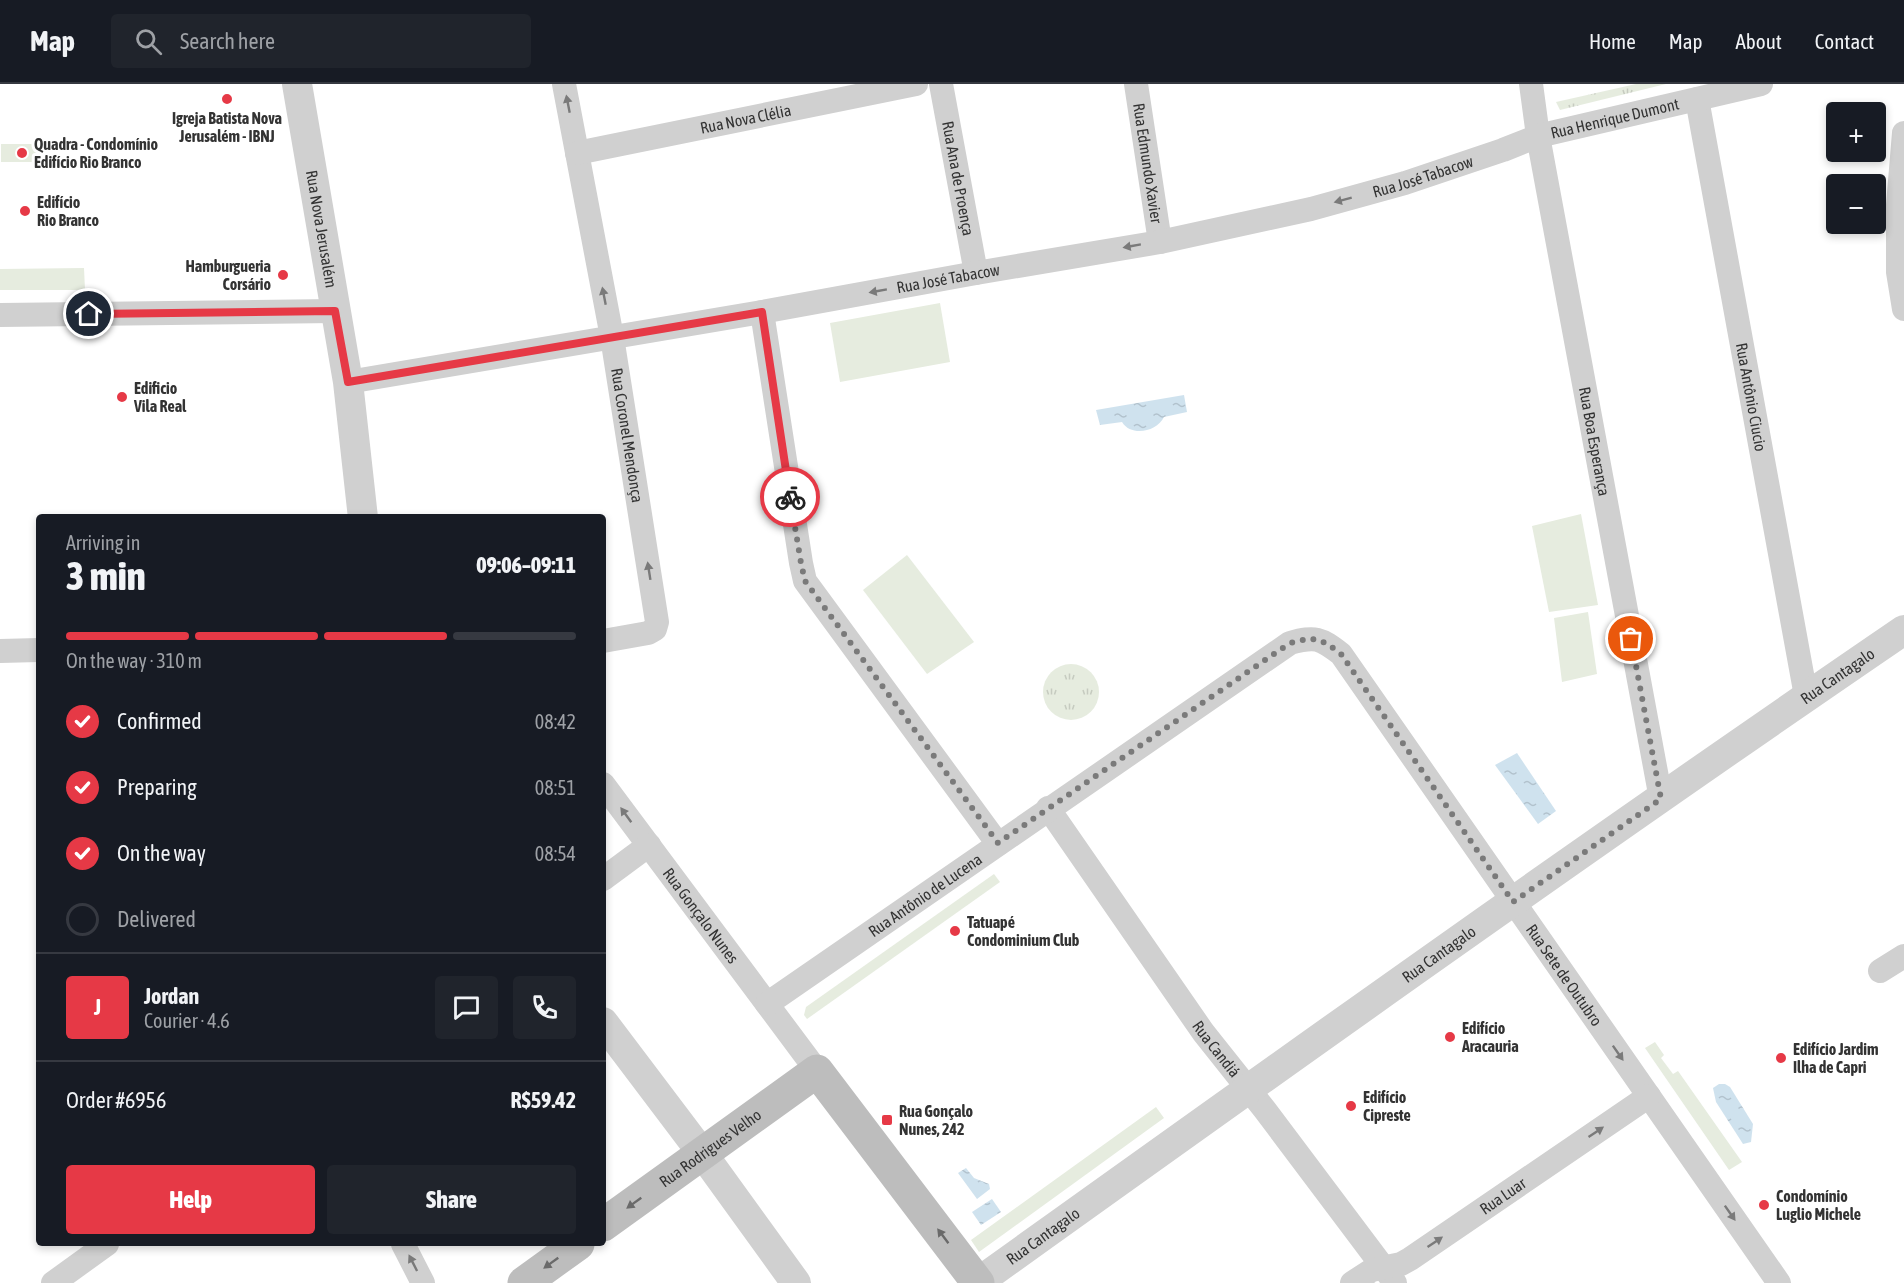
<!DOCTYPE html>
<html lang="en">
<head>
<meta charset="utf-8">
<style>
	body { margin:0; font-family:"Asap Condensed",sans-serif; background:#20242c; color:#f1f3f6; height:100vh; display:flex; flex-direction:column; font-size:22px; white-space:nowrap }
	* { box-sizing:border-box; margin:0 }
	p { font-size:20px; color:#9ea1a6 }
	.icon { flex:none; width:33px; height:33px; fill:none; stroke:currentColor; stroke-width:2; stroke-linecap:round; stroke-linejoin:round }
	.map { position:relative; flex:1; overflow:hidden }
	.details { position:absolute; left:36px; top:430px; width:570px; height:732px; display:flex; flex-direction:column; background:#171b24; border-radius:6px; box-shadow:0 3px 9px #0003 }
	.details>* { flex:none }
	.buttons { position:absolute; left:1826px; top:18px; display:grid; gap:12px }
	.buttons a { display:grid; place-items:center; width:60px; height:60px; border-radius:6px; background:#171b24; box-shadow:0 3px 9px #0003; font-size:30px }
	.pin { position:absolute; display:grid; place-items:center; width:51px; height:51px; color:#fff; margin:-26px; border:3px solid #fff; border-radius:50%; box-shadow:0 2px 6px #0007 }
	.courier { position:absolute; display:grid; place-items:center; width:60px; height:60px; margin:-30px; border:4px solid #e63946; border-radius:50%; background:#fff; color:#222; box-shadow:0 2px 8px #0007 }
	.overview em { font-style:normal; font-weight:800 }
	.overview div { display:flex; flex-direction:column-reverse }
	.overview { display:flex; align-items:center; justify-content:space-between; height:102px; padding:0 30px }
	h1 { font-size:39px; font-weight:800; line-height:45px }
	.bar { display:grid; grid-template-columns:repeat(4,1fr); gap:9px 6px; align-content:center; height:72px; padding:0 30px }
	.bar i { height:8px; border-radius:4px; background:#363941 }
	.bar .on { background:#e63946 }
	.bar p { grid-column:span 4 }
	.line { display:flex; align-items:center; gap:15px; padding:0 30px; border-top:2px solid #363941 }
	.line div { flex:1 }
	.round { display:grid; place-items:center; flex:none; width:63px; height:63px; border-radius:6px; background:#20242c }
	ol { padding:0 30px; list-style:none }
	li { display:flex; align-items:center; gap:18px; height:66px }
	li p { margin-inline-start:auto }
	li .icon { padding:6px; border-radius:50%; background:#e63946; color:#fff; stroke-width:4 }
	li:last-child { color:#9ea1a6 }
	li i { width:33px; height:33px; border:3px solid #363941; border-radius:50% }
	.primary-button { display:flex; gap:12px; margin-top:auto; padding:12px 30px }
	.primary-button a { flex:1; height:69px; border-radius:6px; background:#e63946; color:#fff; font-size:24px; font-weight:800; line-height:69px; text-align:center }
	.primary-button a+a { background:#20242c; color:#f1f3f6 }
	header { display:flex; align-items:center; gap:36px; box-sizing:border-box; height:84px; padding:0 30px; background:#171b24; border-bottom:2px solid #363941 }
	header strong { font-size:28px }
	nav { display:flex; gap:33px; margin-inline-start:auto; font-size:21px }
	.search { width:420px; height:54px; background:#20242c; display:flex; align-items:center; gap:15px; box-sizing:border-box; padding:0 21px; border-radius:6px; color:#9ea1a6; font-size:22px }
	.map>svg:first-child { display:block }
	.grass { fill:url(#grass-tufts) }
	.garden { fill:#e6ecdf }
	.water { fill:url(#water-ripples) }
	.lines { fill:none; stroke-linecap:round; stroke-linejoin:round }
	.minor { stroke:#d0d0d0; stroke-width:24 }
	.tertiary { stroke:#d0d0d0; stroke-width:30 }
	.secondary { stroke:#bdbdbd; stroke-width:33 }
	.oneway { fill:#7a7a7a }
	.oneway2 { fill:#6a6a6a }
	.done { stroke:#7a7a7a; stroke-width:6; stroke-dasharray:0 10.8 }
	.route { stroke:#e63946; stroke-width:8 }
	.poi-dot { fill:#e63946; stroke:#fff; stroke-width:2 }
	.labels { text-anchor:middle; stroke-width:6; stroke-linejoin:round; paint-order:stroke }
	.poi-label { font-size:16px; font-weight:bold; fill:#333; stroke:#fff; text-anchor:start }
	.street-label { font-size:16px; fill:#333; stroke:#fff }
</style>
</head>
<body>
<header>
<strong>Map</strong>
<div class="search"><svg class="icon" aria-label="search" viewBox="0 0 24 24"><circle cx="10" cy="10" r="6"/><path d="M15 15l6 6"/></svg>Search here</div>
<nav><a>Home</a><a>Map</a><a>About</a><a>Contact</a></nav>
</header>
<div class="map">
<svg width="1904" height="1199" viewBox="0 0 1904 1199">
	<defs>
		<pattern id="grass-tufts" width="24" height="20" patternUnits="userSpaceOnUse" patternTransform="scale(1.5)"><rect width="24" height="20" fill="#e6ecdf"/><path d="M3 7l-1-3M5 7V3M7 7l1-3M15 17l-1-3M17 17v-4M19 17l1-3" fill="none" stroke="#c6cbc0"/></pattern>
		<pattern id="water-ripples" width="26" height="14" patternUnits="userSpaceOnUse" patternTransform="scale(1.5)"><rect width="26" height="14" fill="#cfe2ee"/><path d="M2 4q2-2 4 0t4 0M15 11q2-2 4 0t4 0" fill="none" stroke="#b2c2cd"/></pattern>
	</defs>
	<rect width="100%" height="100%" fill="#fff"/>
	<g class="grass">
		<path d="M1636,0H1666L1560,26L1556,18Z"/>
		<circle cx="1071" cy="608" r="28"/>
	</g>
	<g class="garden">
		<path d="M1,60H43L42,78H1Z"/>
		<path d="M84,184L85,206H0V185Z"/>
		<path d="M940,219L950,278L840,298L830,239Z"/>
		<path d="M1581,430L1598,521L1549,528L1532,442Z"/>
		<path d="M907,471L974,558L927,590L863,506Z"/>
		<path d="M1588,528L1597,590L1562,598L1554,534Z"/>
		<path d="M994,790L1000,798L807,935L804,931L806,923Z"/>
		<path d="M1655,958L1664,971L1661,974L1673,990L1678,987L1742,1078L1729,1086L1645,964Z"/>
		<path d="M1156,1023L1164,1034L979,1168L971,1156Z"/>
	</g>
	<g class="water">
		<path d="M1184,311L1187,328L1164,333C1157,348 1131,353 1122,338L1100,341L1096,326Z"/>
		<path d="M1517,669L1556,727L1538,740L1495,681Z"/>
		<path d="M1719,1000H1725L1730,1003L1753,1040L1751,1058L1743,1060L1716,1018L1713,1004Z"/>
		<path d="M966,1084L974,1094L989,1100L990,1105L977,1115L958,1089Z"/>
		<path d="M992,1115L1001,1128L981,1141L972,1128Z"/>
	</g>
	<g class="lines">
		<g class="minor">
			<path id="s1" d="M564,0L612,253L657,538L655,545L648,549L603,557"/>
			<path id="s2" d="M941,0L976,189"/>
			<path id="s3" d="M1136,0L1160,158"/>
			<path id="s4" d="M1531,0L1538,52L1661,715"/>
			<path id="s5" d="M1697,15L1806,612"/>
			<path d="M1904,49L1898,121V188L1904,225"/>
			<path id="s6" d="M577,69L916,0"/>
			<path d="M762,228L801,479L805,497L998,760"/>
			<path d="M0,231L335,227"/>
			<path id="s7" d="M348,298L762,228L976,189L1160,158L1311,125L1405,99L1503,66L1538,52L1761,0"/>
			<path d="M0,567L39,566"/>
			<path id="s8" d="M603,700L817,987"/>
			<path id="s9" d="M1048,724L1203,948L1265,1026L1395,1199"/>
			<path d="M603,795L649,761"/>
			<path d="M1880,887L1904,872"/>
			<path id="s10" d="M767,920L1290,559C1316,552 1320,554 1341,570L1779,1199"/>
			<path d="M403,1160L423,1199"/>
			<path d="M53,1199L107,1160"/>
			<path id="s11" d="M1352,1199L1372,1186L1401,1180L1410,1175L1649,1012"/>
		</g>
		<g class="tertiary">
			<path id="s12" d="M297,0L348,298L363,434"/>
			<path d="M603,938L702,1069L796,1199"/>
			<path id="s13" d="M977,1199C1284,979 1592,759 1904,546"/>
		</g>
		<g class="secondary">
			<path id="s14" d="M603,1141L817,987L978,1199"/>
			<path d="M524,1199L578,1160"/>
		</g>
	</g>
	<defs><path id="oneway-solid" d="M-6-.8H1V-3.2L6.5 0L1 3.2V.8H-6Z" transform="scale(1.5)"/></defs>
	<g class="oneway">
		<use href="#oneway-solid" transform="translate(568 20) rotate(-101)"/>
		<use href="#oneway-solid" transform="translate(1343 116) rotate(165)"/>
		<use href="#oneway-solid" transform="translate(1132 162) rotate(170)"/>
		<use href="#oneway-solid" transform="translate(878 207) rotate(170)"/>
		<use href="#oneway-solid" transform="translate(604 212) rotate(-101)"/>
		<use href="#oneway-solid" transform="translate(649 487) rotate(-99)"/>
		<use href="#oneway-solid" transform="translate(626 731) rotate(-126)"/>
		<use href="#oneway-solid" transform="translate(1618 969) rotate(55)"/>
		<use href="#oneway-solid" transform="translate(1596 1048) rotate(-34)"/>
		<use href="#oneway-solid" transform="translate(1730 1129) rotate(55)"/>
		<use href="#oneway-solid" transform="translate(1435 1158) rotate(-34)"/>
		<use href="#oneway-solid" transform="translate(413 1179) rotate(-117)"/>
	</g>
	<g class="oneway2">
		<use href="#oneway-solid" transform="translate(634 1119) rotate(144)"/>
		<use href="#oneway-solid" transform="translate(943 1152) rotate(-127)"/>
		<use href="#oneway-solid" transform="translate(551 1179) rotate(144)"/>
	</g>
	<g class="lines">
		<path class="done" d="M790,413L801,479L805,497L998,759L1290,559C1316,552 1320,554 1341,570L1513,818L1661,715L1631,555"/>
		<path class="route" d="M89,230L335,227L348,298L762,228L790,413"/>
	</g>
	<g class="poi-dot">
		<circle cx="227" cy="15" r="6"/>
		<circle cx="22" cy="69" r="6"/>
		<circle cx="25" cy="127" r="6"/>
		<circle cx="283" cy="191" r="6"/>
		<circle cx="122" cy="313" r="6"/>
		<circle cx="955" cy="847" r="6"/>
		<circle cx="1450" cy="953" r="6"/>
		<circle cx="1781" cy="974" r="6"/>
		<circle cx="1351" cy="1022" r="6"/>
		<rect x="881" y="1030" width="12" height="12" rx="3"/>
		<circle cx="1764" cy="1121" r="6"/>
	</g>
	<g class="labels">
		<g class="poi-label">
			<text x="227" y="40" text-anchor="middle">Igreja Batista Nova<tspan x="227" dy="18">Jerusalém - IBNJ</tspan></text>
			<text x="34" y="66">Quadra - Condomínio<tspan x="34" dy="18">Edifício Rio Branco</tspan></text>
			<text x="37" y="124">Edifício<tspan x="37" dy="18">Rio Branco</tspan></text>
			<text x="271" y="188" text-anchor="end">Hamburgueria<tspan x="271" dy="18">Corsário</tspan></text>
			<text x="134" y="310">Edificio<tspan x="134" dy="18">Vila Real</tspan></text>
			<text x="967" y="844">Tatuapé<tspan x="967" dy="18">Condominium Club</tspan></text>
			<text x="1462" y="950">Edifício<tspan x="1462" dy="18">Aracauria</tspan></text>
			<text x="1793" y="971">Edifício Jardim<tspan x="1793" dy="18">Ilha de Capri</tspan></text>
			<text x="1363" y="1019">Edifício<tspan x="1363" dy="18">Cipreste</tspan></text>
			<text x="899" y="1033">Rua Gonçalo<tspan x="899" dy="18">Nunes, 242</tspan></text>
			<text x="1776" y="1118">Condomínio<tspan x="1776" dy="18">Luglio Michele</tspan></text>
		</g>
		<g class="street-label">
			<text dy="6" stroke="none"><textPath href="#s6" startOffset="172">Rua Nova Clélia</textPath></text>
			<text dy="6" stroke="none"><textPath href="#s7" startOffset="1296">Rua Henrique Dumont</textPath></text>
			<text dy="6" stroke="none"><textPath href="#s3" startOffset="80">Rua Edmundo Xavier</textPath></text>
			<text dy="6" stroke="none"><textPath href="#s7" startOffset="1095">Rua José Tabacow</textPath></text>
			<text dy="6" stroke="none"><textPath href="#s2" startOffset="96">Rua Ana de Proença</textPath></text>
			<text dy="6" stroke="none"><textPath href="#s12" startOffset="147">Rua Nova Jerusalém</textPath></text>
			<text dy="6" stroke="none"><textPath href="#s7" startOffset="609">Rua José Tabacow</textPath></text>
			<text dy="6" stroke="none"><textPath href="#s5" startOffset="303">Rua Antônio Ciucio</textPath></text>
			<text dy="6" stroke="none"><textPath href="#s1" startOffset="357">Rua Coronel Mendonça</textPath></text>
			<text dy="6" stroke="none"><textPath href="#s4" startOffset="363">Rua Boa Esperança</textPath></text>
			<text dy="6" stroke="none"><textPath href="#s13" startOffset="1053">Rua Cantagalo</textPath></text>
			<text dy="6" stroke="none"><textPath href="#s10" startOffset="192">Rua Antônio de Lucena</textPath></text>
			<text dy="6" stroke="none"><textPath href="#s8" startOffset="164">Rua Gonçalo Nunes</textPath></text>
			<text dy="6" stroke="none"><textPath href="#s13" startOffset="567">Rua Cantagalo</textPath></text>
			<text dy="6" stroke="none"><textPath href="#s10" startOffset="1082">Rua Sete de Outubro</textPath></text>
			<text dy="6" stroke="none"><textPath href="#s9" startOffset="294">Rua Candiá</textPath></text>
			<text dy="6" stroke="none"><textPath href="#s14" startOffset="132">Rua Rodrigues Velho</textPath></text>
			<text dy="6" stroke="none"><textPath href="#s11" startOffset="176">Rua Luar</textPath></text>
			<text dy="6" stroke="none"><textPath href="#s13" startOffset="81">Rua Cantagalo</textPath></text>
		</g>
	</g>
</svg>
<div class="buttons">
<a>+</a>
<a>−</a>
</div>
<div class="pin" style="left:1631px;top:555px;background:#ea580c"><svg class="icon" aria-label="bag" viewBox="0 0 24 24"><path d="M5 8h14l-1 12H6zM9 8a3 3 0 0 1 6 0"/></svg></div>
<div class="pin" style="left:89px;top:230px;background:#1f2937"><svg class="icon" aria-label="home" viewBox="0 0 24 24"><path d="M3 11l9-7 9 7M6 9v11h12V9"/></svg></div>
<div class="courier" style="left:790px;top:413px"><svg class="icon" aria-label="bike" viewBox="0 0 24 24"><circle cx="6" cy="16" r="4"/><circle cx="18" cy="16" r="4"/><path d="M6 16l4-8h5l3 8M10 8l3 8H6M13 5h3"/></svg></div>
<section class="details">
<div class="overview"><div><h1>3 min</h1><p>Arriving in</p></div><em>09:06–09:11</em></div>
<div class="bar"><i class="on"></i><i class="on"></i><i class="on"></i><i></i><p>On the way · 310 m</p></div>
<ol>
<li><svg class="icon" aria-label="check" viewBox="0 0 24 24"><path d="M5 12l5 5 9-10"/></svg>Confirmed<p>08:42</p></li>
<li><svg class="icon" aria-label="check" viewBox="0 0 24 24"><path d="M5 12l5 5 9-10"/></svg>Preparing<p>08:51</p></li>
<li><svg class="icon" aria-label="check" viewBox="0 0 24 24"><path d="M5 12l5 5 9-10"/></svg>On the way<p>08:54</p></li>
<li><i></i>Delivered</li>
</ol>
<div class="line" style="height:108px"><b class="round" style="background:#e63946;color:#fff">J</b><div><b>Jordan</b><p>Courier · 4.6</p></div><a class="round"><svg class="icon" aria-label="chat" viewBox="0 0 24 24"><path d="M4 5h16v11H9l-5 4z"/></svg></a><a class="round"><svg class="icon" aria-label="phone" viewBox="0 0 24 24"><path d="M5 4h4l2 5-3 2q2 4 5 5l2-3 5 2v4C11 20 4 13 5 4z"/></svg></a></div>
<div class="line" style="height:78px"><div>Order #6956</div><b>R$59.42</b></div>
<div class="primary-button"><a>Help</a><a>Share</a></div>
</section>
</div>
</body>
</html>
